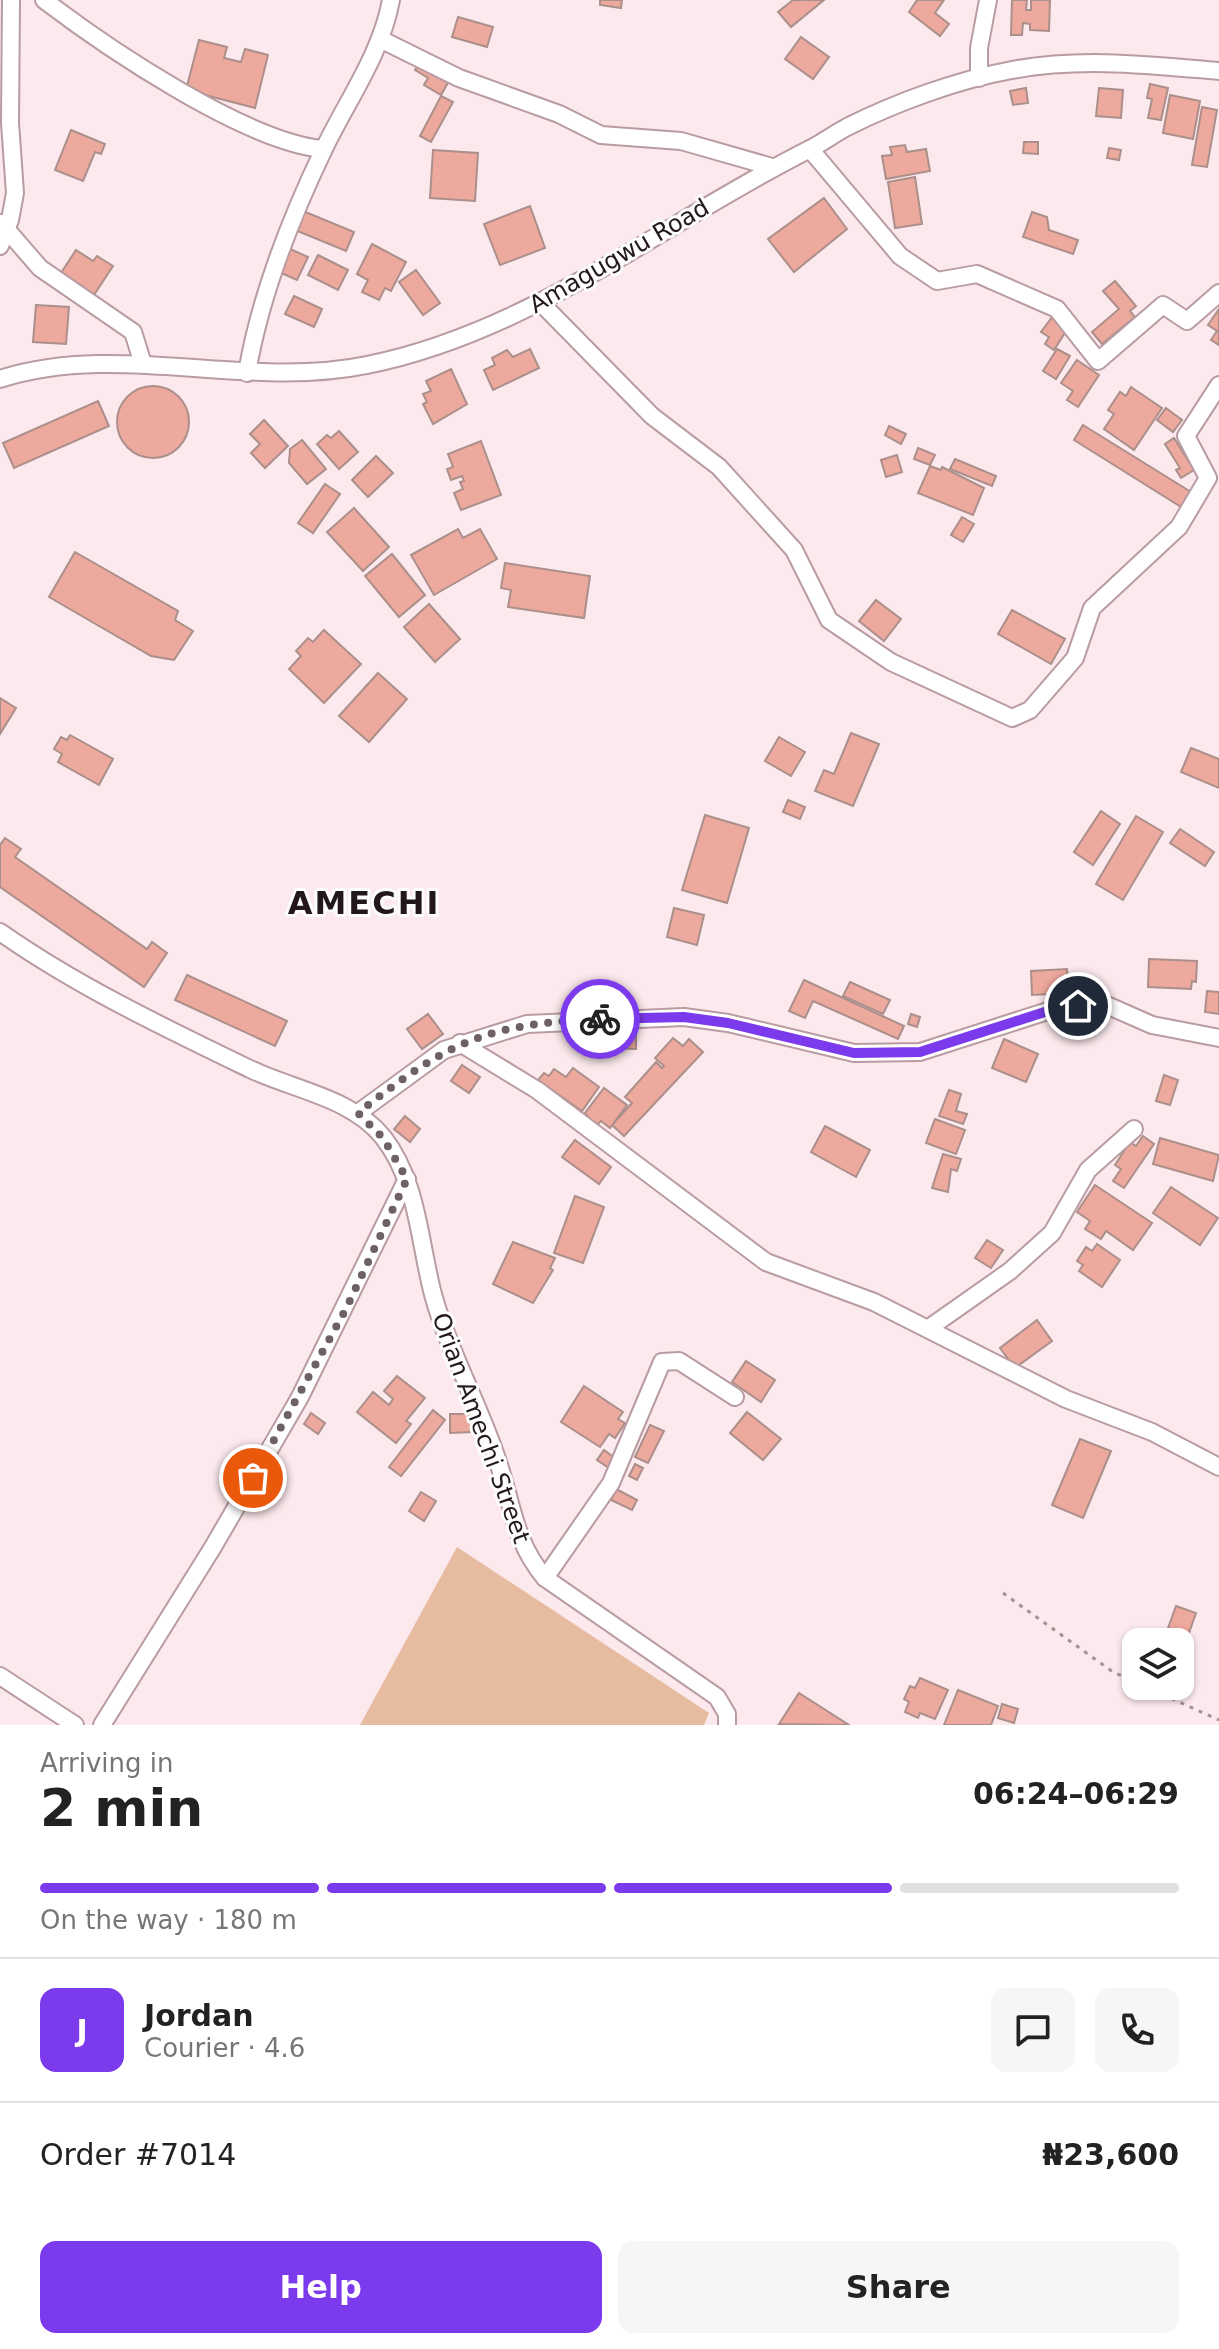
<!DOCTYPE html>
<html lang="en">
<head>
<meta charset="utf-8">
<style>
	body { margin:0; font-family:"DejaVu Sans",sans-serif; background:#f6f6f6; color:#222; height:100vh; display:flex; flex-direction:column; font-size:30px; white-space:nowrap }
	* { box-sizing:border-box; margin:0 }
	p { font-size:26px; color:#767676 }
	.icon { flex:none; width:44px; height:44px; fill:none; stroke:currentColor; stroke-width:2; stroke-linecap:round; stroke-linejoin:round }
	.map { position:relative; height:1725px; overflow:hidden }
	.drawer { display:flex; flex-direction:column; background:#fff; flex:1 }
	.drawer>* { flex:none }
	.buttons { position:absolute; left:1122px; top:1628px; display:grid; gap:16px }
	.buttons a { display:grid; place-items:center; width:72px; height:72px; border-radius:16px; background:#fff; box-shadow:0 2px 6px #0004; font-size:40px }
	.pin { position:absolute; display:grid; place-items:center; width:68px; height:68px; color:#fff; margin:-34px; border:4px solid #fff; border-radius:50%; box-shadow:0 2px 8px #0007 }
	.courier { position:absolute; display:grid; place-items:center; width:80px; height:80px; margin:-40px; border:6px solid #7c3aed; border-radius:50%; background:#fff; color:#222; box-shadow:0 2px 10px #0007 }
	.head em { font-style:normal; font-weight:700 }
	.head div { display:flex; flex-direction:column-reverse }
	.head { display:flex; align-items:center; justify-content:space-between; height:136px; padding:0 40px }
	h1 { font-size:52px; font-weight:700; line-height:60px }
	.bar { display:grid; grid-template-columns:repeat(4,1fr); gap:12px 8px; align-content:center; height:96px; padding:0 40px }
	.bar i { height:10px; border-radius:6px; background:#e0e0e0 }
	.bar .active { background:#7c3aed }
	.bar p { grid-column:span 4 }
	.line { display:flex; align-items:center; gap:20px; padding:0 40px; border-top:2px solid #e0e0e0 }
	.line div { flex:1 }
	.round { display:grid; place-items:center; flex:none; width:84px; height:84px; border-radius:16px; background:#f6f6f6 }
	.button { display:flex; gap:16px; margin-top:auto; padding:16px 40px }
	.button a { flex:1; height:92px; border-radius:16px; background:#7c3aed; color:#fff; font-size:32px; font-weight:700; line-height:92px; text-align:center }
	.button a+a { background:#f6f6f6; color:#222 }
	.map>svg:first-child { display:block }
	.green { fill:#e6bb9f }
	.building { fill:#eea99e; stroke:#ab8f8a; stroke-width:2 }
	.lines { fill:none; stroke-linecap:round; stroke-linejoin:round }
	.street-casing { stroke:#b99ca2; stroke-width:20 }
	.path { stroke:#a39396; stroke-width:3; stroke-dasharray:4 6; stroke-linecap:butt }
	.street { stroke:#fff; stroke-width:16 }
	.done { stroke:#6e6164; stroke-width:8; stroke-dasharray:0 14.4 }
	.route { stroke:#7c3aed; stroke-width:10 }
	.labels { text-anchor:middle; stroke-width:6; stroke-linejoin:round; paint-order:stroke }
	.street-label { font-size:24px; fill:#22181a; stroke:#fcfcfc }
	.district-label { font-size:32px; font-weight:bold; letter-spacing:2px; fill:#22181a; stroke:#fcfcfc }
</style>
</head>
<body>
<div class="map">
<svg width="1219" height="1725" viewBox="0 0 1219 1725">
	<rect width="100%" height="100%" fill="#fce9ed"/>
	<path class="green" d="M457,1547L709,1713L704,1725H360Z"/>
	<g class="building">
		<path d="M600,0H622L621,8L600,5Z"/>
		<path d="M793,0H824L791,27L778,12Z"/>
		<path d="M917,0H944L935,13L949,24L940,36L909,12Z"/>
		<path d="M1012,0H1027L1026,10H1031V0H1050L1049,31L1030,30V24L1023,23L1022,35H1011Z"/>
		<path d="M458,17L493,27L487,47L452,37Z"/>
		<path d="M801,37L829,57L813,79L785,59Z"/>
		<path d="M199,40L227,47L224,58L241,62L245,49L268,55L255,108L186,90Z"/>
		<path d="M420,61L450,79L441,95L424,85L428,78L415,70Z"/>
		<path d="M1150,84L1168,88L1161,120L1148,118L1152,99L1147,98Z"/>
		<path d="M1026,88L1028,103L1013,105L1010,91Z"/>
		<path d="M1099,88L1123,90L1121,118L1096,116Z"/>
		<path d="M1170,95L1200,101L1193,139L1163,133Z"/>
		<path d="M441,96L453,102L431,142L420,136Z"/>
		<path d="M1202,107L1217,110L1207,167L1192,165Z"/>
		<path d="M71,130L105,144L101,154L95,152L83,181L55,170Z"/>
		<path d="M1024,142H1038V154L1023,153Z"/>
		<path d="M905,145L907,152L926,149L930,171L886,179L882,156L892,155L890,147Z"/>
		<path d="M1109,148L1121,150L1119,160L1107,158Z"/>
		<path d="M433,150L478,153L475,201L430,198Z"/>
		<path d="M915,177L922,224L895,228L888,182Z"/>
		<path d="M824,198L847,229L794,272L768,239Z"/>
		<path d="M530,206L545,248L500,265L484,224Z"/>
		<path d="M303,211L354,232L346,251L295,230Z"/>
		<path d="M1032,212L1047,217L1049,230L1078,240L1073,254L1023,237Z"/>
		<path d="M372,244L406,262L391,291L385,288L379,300L362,292L368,280L357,274Z"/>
		<path d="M290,249L308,257L297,280L279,272Z"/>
		<path d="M76,250L93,261L97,256L113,266L92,298L59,276Z"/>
		<path d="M318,255L348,270L338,290L308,275Z"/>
		<path d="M416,270L440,303L423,315L399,282Z"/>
		<path d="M1115,281L1136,306L1130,311L1135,317L1102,344L1092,332L1119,309L1103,291Z"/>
		<path d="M294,296L322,309L314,327L285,314Z"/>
		<path d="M36,305L69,307L66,344L33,342Z"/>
		<path d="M1219,309V345L1211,340L1217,331L1208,325Z"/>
		<path d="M1052,317L1068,328L1054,350L1045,344L1049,337L1041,332Z"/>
		<path d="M530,349L539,368L493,390L484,370L495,365L492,358L507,350L513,357Z"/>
		<path d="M1057,349L1070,356L1056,379L1043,371Z"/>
		<path d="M1077,360L1099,375L1078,407L1067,400L1073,391L1061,383Z"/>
		<path d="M451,369L467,404L433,424L423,404L427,402L423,394L431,391L426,381Z"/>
		<circle cx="153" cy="422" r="36"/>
		<path d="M1131,387L1162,408L1134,450L1104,429L1114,414L1108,410L1120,392L1126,396Z"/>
		<path d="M98,401L109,426L14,468L3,443Z"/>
		<path d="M1166,408L1182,420L1173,432L1157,420Z"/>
		<path d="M264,420L288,446L265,468L251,453L260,444L250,434Z"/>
		<path d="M1083,425L1191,492L1181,507L1074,440Z"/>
		<path d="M889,426L906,434L901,444L885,435Z"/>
		<path d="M339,431L358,452L339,469L317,444L327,435L331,438Z"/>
		<path d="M1174,438L1194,470L1181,478L1176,470L1180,468L1165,444Z"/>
		<path d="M302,440L326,469L307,484L289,463L290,449Z"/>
		<path d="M481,441L501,495L461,510L454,493L463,489L460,482L464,481L462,476L451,480L447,469L453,467L448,454Z"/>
		<path d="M918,448L935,455L930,465L914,459Z"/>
		<path d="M897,455L902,472L886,477L881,460Z"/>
		<path d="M376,456L393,473L368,497L352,480Z"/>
		<path d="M955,459L996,476L992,486L950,469Z"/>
		<path d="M930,466L941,470L942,467L984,488L973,515L918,493Z"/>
		<path d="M325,484L340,494L313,533L298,523Z"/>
		<path d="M354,508L389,547L363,571L327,532Z"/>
		<path d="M962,517L974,524L963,542L951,535Z"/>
		<path d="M458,529L463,538L480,529L497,559L434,595L411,555Z"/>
		<path d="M75,552L178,611L175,620L193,631L174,660L151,656L49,597Z"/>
		<path d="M392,554L425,595L399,617L365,576Z"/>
		<path d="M505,563L590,576L584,618L508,607L511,590L501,588Z"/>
		<path d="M876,600L901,619L884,641L859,621Z"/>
		<path d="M429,604L460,639L435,662L404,627Z"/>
		<path d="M1012,610L1065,639L1051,664L998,634Z"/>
		<path d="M324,630L361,664L324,703L289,669L301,656L296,651L308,638L313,642Z"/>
		<path d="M378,673L407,699L369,742L339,716Z"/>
		<path d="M0,698L16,708L0,734Z"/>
		<path d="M851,733L879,744L853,806L815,791L824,770L834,774Z"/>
		<path d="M70,735L113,759L99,785L58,762L62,754L54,749L61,737L67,740Z"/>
		<path d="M779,737L805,752L791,776L765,761Z"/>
		<path d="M1191,748L1219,759V788L1181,772Z"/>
		<path d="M788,800L805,807L800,819L783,812Z"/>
		<path d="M1101,811L1120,824L1093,865L1074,852Z"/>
		<path d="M705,815L749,828L727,903L682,890Z"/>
		<path d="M1136,816L1163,832L1123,900L1096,884Z"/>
		<path d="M1180,829L1214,852L1205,866L1170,843Z"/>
		<path d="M5,838L21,849L15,857L147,949L152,942L167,953L144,987L0,887V845Z"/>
		<path d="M674,908L704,915L697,945L667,937Z"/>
		<path d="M1149,959L1197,961L1196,982L1192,981L1191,989L1148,987Z"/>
		<path d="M1067,969L1069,993L1032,995L1031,971Z"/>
		<path d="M187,975L287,1021L275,1046L175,1000Z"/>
		<path d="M804,980L904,1026L898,1039L813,1001L805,1018L789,1011Z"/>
		<path d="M850,982L890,1000L883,1014L843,996Z"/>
		<path d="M1207,991L1219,992V1014L1205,1012Z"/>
		<path d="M428,1014L443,1034L422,1049L407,1029Z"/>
		<path d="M911,1014L920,1017L917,1027L908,1024Z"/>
		<path d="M615,1034L636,1035V1049L615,1048Z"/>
		<path d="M673,1038L683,1046L689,1039L703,1052L624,1136L612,1125L632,1103L625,1097L656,1062L662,1068L664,1066L655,1058Z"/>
		<path d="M1004,1039L1038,1054L1026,1082L992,1068Z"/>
		<path d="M462,1065L480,1077L469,1093L451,1081Z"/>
		<path d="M573,1068L599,1087L582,1111L538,1080L544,1073L549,1076L554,1069L566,1077Z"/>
		<path d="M1164,1075L1178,1080L1170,1105L1156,1101Z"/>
		<path d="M604,1088L627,1105L610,1128L601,1121L596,1126L585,1113Z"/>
		<path d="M949,1090L961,1094L956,1111L967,1114L963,1124L939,1116Z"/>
		<path d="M405,1116L420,1129L410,1142L394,1129Z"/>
		<path d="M935,1119L965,1130L956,1154L926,1143Z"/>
		<path d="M825,1126L870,1150L856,1177L811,1152Z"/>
		<path d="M1143,1136L1154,1144L1124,1188L1113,1181L1121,1169L1115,1165L1130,1142L1136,1146Z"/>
		<path d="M1160,1138L1219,1155L1213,1181L1153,1164Z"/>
		<path d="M575,1140L611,1167L599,1184L562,1157Z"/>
		<path d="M943,1154L961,1159L957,1171L951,1169L948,1192L932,1188Z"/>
		<path d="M1095,1185L1152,1223L1133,1250L1106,1231L1101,1239L1085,1229L1090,1221L1077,1212Z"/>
		<path d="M1171,1187L1218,1218L1200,1245L1153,1213Z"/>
		<path d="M575,1196L604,1207L583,1263L554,1253Z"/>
		<path d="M987,1240L1003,1250L991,1268L975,1258Z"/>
		<path d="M513,1242L555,1258L550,1268L553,1270L533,1303L493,1284Z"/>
		<path d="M1097,1244L1120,1260L1102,1287L1079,1271L1083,1265L1077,1261L1086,1247L1092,1251Z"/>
		<path d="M1037,1320L1052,1341L1015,1368L1000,1348Z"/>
		<path d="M746,1361L775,1380L761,1402L732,1382Z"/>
		<path d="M397,1376L425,1398L406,1421L411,1424L396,1443L357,1412L373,1392L389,1405L393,1399L384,1391Z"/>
		<path d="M584,1386L623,1412L618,1419L625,1423L615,1438L609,1434L600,1447L561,1422Z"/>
		<path d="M433,1410L445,1420L401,1476L389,1467Z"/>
		<path d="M747,1412L781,1439L763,1460L730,1433Z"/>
		<path d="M311,1413L325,1423L318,1434L304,1424Z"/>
		<path d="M450,1414H473V1432L450,1433Z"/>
		<path d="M650,1425L664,1431L648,1463L635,1457Z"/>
		<path d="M1080,1439L1111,1451L1083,1518L1052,1505Z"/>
		<path d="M604,1450L615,1458L609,1468L597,1460Z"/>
		<path d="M635,1464L643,1468L637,1480L629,1476Z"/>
		<path d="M616,1489L637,1500L632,1510L611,1500Z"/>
		<path d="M421,1492L436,1501L424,1521L409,1511Z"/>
		<path d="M1176,1606L1196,1613L1180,1658V1642H1163Z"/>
		<path d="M920,1678L948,1690L935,1719L920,1713L918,1718L905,1712L909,1702L904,1699L910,1686L915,1688Z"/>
		<path d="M958,1690L998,1706L991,1725H944Z"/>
		<path d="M799,1693L849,1725L779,1724Z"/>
		<path d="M1002,1704L1018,1709L1014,1723L998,1718Z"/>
	</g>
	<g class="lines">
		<g class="street-casing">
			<g id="street">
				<path d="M44,0C107,48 246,142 323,149"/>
				<path d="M380,39L459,78L559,114L601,135L681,141L772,167"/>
				<path d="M979,78V48L988,0"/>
				<path d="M810,149L900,256L937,281L977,274L1057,309L1098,361L1163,305L1187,321L1219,293"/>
				<path d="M1,223L40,268L133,332L143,364"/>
				<path d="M0,246L10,220L15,193L10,123L11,0"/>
				<path d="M540,302L652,416L719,467L794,550L829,620L891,662L1012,718L1030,710L1075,658L1092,608L1179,527L1208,478L1186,436L1219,385"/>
				<path d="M247,373C260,296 289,222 323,151C346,102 381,55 391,0"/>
				<path d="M0,379C119,341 246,390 367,365C531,332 663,223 808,150C822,143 834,134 847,127C897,102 957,80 1012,70C1081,57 1150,65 1219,71"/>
				<path d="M0,932C77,986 165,1028 250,1069C294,1090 352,1098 383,1137C419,1183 419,1244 434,1298C450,1354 480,1406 498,1462C513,1506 514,1541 545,1578L717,1697L727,1714V1725"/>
				<path d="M460,1043L537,1090L766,1262L874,1302L1066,1399L1152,1432L1219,1467"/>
				<path d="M358,1113L444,1050L527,1024L684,1017L728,1023L854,1053L920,1052L1054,1009L1102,1003L1152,1025L1219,1038"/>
				<path d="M929,1328L1010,1271L1052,1233L1088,1170L1134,1129"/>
				<path d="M545,1578L611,1483L662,1362L679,1361L735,1397"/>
				<path d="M0,1676L75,1725"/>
				<path d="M102,1725L213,1547L300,1397L407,1179"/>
			</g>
		</g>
		<g class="path">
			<path d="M1003,1593L1113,1672L1136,1682"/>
			<path d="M1144,1686L1219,1720"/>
		</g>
		<use href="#street" class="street"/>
	</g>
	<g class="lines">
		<path class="done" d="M253,1478L346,1309L407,1179L383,1138L358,1113C448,1042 484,1024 600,1019"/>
		<path class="route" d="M600,1019L684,1017L728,1023L854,1053L920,1052L1054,1009L1078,1006"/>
	</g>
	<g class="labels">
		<g class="street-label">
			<text transform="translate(619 256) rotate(-30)" y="8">Amagugwu Road</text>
			<text transform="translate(481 1428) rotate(70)" y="8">Orian Amechi Street</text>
		</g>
		<g class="district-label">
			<text x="364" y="914">AMECHI</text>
		</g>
	</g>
</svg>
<div class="buttons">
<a><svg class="icon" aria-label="layers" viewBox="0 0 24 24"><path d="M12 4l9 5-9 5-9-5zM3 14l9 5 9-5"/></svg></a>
</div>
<div class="pin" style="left:253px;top:1478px;background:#ea580c"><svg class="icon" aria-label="bag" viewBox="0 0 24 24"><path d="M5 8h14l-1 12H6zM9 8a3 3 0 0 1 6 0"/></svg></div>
<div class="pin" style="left:1078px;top:1006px;background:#1f2937"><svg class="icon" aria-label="home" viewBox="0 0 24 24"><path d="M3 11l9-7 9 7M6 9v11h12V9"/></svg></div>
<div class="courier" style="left:600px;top:1019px"><svg class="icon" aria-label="bike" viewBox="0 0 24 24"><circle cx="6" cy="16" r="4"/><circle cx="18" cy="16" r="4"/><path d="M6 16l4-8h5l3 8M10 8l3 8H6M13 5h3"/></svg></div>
</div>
<section class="drawer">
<div class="head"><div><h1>2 min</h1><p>Arriving in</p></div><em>06:24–06:29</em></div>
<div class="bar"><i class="active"></i><i class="active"></i><i class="active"></i><i></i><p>On the way · 180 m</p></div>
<div class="line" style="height:144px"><b class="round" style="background:#7c3aed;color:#fff">J</b><div><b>Jordan</b><p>Courier · 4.6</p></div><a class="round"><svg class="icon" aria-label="chat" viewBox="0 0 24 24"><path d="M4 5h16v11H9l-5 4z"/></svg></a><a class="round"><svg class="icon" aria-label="phone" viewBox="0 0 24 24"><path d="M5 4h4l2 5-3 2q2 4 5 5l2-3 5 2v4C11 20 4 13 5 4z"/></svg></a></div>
<div class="line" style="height:104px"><div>Order #7014</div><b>₦23,600</b></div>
<div class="button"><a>Help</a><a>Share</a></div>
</section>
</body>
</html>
